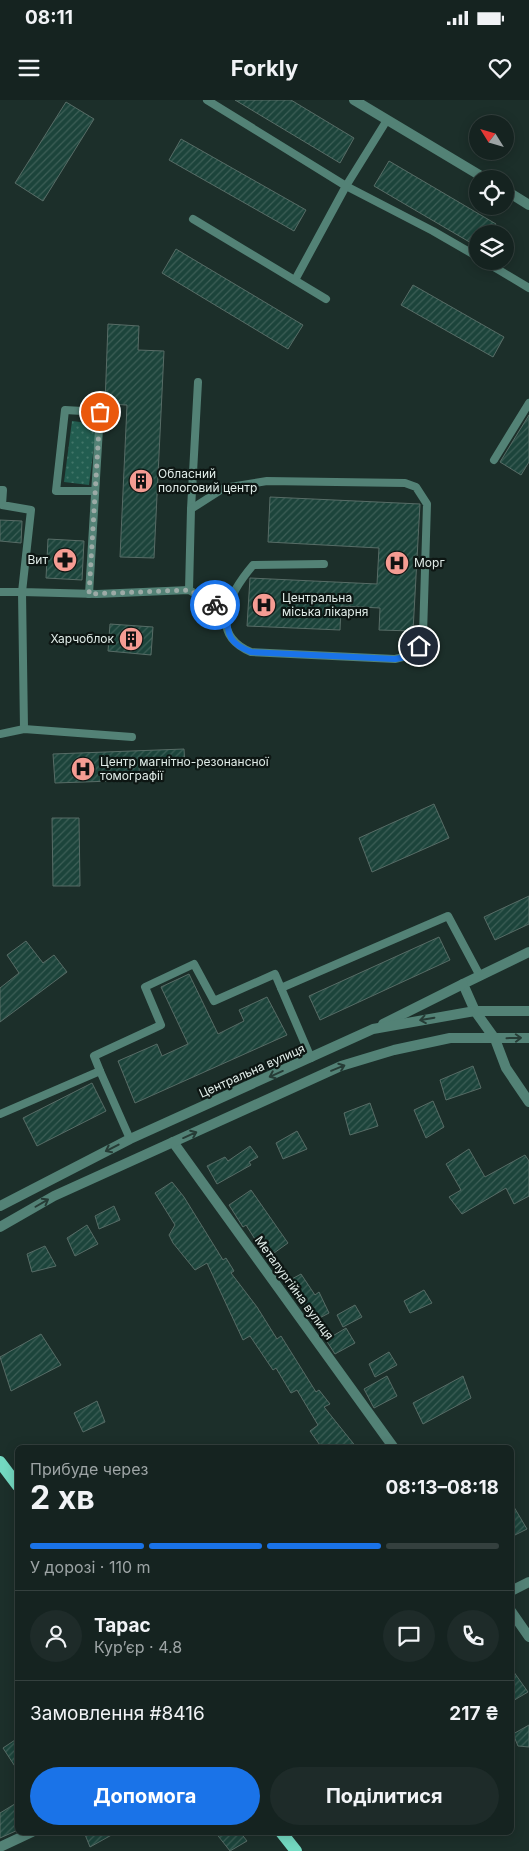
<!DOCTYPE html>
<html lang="uk">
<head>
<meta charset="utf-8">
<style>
	body { margin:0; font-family:Inter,sans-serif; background:#1e2b29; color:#f1f3f6; height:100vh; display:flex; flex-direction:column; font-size:19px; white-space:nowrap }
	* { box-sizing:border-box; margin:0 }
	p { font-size:16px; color:#9da4a5 }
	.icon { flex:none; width:28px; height:28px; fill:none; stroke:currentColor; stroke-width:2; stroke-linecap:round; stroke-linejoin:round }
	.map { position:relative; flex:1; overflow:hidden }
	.drawer { position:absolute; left:15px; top:1345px; width:499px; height:390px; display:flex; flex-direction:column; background:#152320; border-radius:8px; box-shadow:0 2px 12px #0003,0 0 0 1px #34403e }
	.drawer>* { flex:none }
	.needle { width:32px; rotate:307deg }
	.buttons { position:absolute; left:469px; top:15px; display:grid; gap:10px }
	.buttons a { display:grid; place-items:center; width:45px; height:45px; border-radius:50%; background:#152320; box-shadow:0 2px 12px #0003,0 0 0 1px #34403e; font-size:25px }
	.pin { position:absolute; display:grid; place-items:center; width:42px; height:42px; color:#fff; margin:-21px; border:2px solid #fff; border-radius:50%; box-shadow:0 1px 5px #0007 }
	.courier { position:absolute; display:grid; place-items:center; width:50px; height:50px; margin:-25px; border:4px solid #1a73e8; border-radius:50%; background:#fff; color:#222; box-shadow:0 1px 6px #0007 }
	.headline em { font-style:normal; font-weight:700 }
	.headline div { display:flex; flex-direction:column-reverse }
	.headline { display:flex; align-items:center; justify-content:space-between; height:85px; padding:0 15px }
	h1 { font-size:32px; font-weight:700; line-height:38px }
	.bar { display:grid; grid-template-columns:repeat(4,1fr); gap:8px 5px; align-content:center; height:60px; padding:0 15px }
	.bar i { height:6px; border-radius:4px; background:#34403e }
	.bar .on { background:#1a73e8 }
	.bar p { grid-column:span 4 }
	.line { display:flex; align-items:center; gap:12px; padding:0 15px; border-top:1px solid #34403e }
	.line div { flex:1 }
	.round { display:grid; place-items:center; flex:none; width:52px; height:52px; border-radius:26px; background:#1e2b29 }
	.cta { display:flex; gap:10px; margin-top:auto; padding:10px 15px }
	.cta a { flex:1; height:58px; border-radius:30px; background:#1a73e8; color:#fff; font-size:20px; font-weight:700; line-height:58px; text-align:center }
	.cta a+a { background:#1e2b29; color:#f1f3f6 }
	.status { display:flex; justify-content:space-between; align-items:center; height:35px; padding:0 25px; background:#152320; direction:ltr }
	.status svg { height:14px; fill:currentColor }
	header { display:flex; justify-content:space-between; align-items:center; height:65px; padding:0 15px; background:#152320; font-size:22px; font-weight:700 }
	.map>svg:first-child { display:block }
	.grass { fill:url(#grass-dots) }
	.building { fill:url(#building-hatch); stroke:#576c66 }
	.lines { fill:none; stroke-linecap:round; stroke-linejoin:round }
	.lane { stroke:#538276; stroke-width:8 }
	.street { stroke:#538276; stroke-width:10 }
	.primary { stroke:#73d9c1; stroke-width:12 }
	.oneway { stroke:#263c36 }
	.done { stroke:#9caaa6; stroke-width:5; stroke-dasharray:0 9 }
	.route { stroke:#1a73e8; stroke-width:6 }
	.labels { text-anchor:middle; stroke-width:4.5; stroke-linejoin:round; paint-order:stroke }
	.poi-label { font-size:12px; fill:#e1ede9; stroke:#0d1613; text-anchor:start }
	.street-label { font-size:12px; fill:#e1ede9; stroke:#0d1613 }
</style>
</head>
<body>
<div class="status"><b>08:11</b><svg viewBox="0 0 49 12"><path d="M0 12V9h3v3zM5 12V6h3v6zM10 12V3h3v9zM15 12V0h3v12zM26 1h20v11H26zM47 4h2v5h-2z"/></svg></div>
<header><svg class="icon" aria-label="menu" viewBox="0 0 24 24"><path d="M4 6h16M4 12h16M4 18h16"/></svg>Forkly<svg class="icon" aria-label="heart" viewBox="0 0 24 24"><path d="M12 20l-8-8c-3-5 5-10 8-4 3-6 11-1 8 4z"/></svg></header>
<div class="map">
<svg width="529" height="1751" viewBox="0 0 529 1751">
	<defs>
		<pattern id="grass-dots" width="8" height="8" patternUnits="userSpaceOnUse" patternTransform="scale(1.25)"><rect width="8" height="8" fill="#225d50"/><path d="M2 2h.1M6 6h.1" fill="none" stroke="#427569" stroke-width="1.8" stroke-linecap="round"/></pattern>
		<pattern id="building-hatch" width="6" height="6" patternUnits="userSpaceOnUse" patternTransform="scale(1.25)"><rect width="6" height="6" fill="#1c443b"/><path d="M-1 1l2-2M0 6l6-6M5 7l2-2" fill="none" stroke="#3d5f57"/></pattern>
	</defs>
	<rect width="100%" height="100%" fill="#1c2f2a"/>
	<path class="grass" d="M72,321L97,324L89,385L64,382Z"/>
	<g class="building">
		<path d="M235,0H291L354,38L340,63Z"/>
		<path d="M66,2L94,19L43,101L15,83Z"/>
		<path d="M181,39L306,110L294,131L169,60Z"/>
		<path d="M389,61L496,124L490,134H478V147L374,86Z"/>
		<path d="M176,149L303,225L288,249L162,173Z"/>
		<path d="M413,185L504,237L493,257L401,205Z"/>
		<path d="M108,224L139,226L138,250L164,251L154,458L120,457L127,305L105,304Z"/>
		<path d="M529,315V362L521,375L500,362Z"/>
		<path d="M270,397L420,404L413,531L379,530L380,508L341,506L340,530L247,526L250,478L377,484L379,448L268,442Z"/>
		<path d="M0,420L22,421L21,443L0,441Z"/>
		<path d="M48,439L84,441L82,480L46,478Z"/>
		<path d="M110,524L153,527L151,555L108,551Z"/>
		<path d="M184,649L185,666L139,667L140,680L55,683L53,654Z"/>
		<path d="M434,704L449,738L372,772L359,738Z"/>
		<path d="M52,718H79L80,786H53Z"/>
		<path d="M529,796V824L495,840L484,817Z"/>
		<path d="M439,837L450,860L320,920L309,896Z"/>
		<path d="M26,841L43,863L54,855L67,872L0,922V888L19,873L7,855Z"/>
		<path d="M189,874L218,934L244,921L239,910L267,897L287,935L135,1003L118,961L157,944L162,956L188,944L161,887Z"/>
		<path d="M473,966L481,988L446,1000L440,980Z"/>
		<path d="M92,983L106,1011L37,1046L23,1018Z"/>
		<path d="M433,1001L444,1027L426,1038L414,1010Z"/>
		<path d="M370,1003L378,1026L350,1035L344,1013Z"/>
		<path d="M297,1031L307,1049L283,1059L276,1043Z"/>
		<path d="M250,1046L258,1057L249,1062L251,1065L217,1084L207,1066L225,1057L228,1061Z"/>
		<path d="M469,1049L485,1077L525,1055L529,1061V1096L514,1104L506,1088L462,1114L449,1097L461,1090L446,1064Z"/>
		<path d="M172,1082L184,1097L223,1160L226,1158L234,1171L231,1173L257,1207L277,1239L281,1236L316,1292L319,1290L330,1304L324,1307L357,1348H322L310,1331L318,1325L297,1290L291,1293L276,1268L273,1270L250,1236L243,1240L207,1163L195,1170L173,1143L169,1135L175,1125L155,1093Z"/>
		<path d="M251,1090L288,1143L267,1158L246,1125L243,1127L229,1105Z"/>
		<path d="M114,1106L120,1120L99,1129L95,1116Z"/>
		<path d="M87,1125L98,1144L75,1156L67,1138Z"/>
		<path d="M45,1146L56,1166L32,1172L27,1154Z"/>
		<path d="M301,1174L315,1195L319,1192L329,1213L312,1222L300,1196L297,1197L288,1181Z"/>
		<path d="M424,1190L432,1203L410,1213L404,1201Z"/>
		<path d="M355,1205L362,1217L343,1227L337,1215Z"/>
		<path d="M346,1228L355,1243L335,1254L326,1240Z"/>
		<path d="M41,1234L61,1265L11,1291L0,1257Z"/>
		<path d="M389,1252L397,1265L375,1277L369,1264Z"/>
		<path d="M387,1276L397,1296L374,1308L364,1289Z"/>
		<path d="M463,1276L471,1298L423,1324L413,1303Z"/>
		<path d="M97,1301L105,1322L83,1332L74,1313Z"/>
		<path d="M511,1402L527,1429L511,1437Z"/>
		<path d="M511,1568L528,1592L511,1602Z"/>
		<path d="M529,1625V1647L518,1646L513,1634Z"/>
		<path d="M18,1638V1671L3,1648Z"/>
		<path d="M18,1702V1730L0,1738V1713Z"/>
		<path d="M84,1732H117L90,1747Z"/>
		<path d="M215,1732H240L247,1741L230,1751Z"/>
	</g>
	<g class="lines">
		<g class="lane">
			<path d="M207,0L346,86L433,131L478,157"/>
			<path d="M193,119L326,199"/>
			<path d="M484,161L529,188"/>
			<path d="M295,180L346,86L387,20"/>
			<path d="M494,360L529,303"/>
			<path d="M0,390H3L2,405L31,410L22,492L97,494L189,490L226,511"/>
			<path d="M191,409L198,282"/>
			<path d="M189,490L191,409L224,388L267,381L405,383L416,387L427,404L423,535C418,551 411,556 395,559L251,552C206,533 231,491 253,465L324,464"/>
			<path d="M0,492H22L24,629"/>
			<path d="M89,494L100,312L65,310L56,391H95"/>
			<path d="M0,634L24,629L132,637"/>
			<path d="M281,888L448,816L480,876"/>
			<path d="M100,971L130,1039"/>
			<path d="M0,1014L100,971L94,956L161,925L145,887L194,864L214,901L275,874L311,958"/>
		</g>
		<g class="street">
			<path d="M354,0L486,79"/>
			<path d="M505,90L529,105"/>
			<path d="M529,852L463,884L475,911L495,939L506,968L529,1002"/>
			<path d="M383,924L463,884"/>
			<path d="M173,1042L394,1348"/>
			<path d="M0,1106L130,1039L373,929L475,911H529"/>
			<path d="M0,1127L54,1096L341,966L394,950L450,938H529"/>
			<path d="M511,1491L529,1482"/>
			<path d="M511,1511L529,1537"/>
			<path d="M0,1747L32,1732"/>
		</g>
		<g class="primary">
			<path d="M0,1362L18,1386"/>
			<path d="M281,1732L296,1751"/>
		</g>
	</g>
	<defs><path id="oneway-shaft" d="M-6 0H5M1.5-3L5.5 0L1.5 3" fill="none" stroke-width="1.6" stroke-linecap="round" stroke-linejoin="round" transform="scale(1.25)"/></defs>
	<g class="oneway">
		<use href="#oneway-shaft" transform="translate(427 919) rotate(170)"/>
		<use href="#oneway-shaft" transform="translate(514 938) rotate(-1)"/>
		<use href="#oneway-shaft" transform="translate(338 968) rotate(-22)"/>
		<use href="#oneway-shaft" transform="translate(276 974) rotate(156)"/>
		<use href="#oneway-shaft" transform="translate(190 1035) rotate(-24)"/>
		<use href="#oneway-shaft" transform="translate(112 1048) rotate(153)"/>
		<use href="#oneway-shaft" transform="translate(42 1103) rotate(-30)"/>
	</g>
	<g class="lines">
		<path class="done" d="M100,312L89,494L189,490L215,505"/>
		<path class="route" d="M215,505L226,511C228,535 228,543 251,552L395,559L406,557L419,546"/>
	</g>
	<defs>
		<g id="building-disc" transform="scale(1.25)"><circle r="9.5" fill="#f59c93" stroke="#0d1613"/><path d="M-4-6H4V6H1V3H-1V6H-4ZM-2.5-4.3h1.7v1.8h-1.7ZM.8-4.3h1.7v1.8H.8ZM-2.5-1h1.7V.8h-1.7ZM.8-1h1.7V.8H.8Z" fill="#111"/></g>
		<g id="pharmacy-disc" transform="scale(1.25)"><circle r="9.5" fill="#f59c93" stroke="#0d1613"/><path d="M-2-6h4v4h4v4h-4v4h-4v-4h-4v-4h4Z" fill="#111"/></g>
		<g id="hospital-disc" transform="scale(1.25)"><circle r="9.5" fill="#f59c93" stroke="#0d1613"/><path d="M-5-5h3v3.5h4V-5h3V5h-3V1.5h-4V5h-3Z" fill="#111"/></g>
	</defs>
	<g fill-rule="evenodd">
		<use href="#building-disc" x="141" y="381"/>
		<use href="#pharmacy-disc" x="65" y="460"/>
		<use href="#hospital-disc" x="397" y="463"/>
		<use href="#hospital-disc" x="264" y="505"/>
		<use href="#building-disc" x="131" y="539"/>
		<use href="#hospital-disc" x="83" y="669"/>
	</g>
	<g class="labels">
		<g class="poi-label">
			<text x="158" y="378">Обласний<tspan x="158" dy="14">пологовий центр</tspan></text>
			<text x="48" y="464" text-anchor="end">Вит</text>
			<text x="414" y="467">Морг</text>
			<text x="282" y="502">Центральна<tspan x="282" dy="14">міська лікарня</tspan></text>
			<text x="114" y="543" text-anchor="end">Харчоблок</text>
			<text x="100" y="666">Центр магнітно-резонансної<tspan x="100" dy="14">томографії</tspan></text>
		</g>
		<g class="street-label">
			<text transform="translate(252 971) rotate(-24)" y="4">Центральна вулиця</text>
			<text transform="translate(294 1188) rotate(54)" y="4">Металургійна вулиця</text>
		</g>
	</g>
</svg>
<div class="buttons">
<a><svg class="needle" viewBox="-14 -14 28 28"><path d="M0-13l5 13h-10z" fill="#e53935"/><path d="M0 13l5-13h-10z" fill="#9da4a5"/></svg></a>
<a><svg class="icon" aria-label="locate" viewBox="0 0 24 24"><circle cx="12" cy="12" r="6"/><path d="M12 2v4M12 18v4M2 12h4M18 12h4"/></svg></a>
<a><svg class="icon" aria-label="layers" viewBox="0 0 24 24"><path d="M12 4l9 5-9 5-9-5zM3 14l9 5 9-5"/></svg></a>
</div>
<div class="pin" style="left:100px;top:312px;background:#ea580c"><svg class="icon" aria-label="bag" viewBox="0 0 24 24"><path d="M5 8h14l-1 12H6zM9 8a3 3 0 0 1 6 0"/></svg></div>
<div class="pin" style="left:419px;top:546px;background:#1f2937"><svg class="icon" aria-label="home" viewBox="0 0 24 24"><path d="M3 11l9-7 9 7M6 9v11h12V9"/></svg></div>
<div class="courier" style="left:215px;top:505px"><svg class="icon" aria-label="bike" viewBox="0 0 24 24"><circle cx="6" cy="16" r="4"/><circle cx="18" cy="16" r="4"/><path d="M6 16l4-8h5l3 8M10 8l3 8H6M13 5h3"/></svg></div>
<section class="drawer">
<div class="headline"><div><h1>2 хв</h1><p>Прибуде через</p></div><em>08:13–08:18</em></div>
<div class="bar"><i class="on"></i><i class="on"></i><i class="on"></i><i></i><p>У дорозі · 110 m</p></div>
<div class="line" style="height:90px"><a class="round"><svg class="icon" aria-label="person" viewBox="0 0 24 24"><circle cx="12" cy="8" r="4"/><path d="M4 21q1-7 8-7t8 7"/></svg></a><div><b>Тарас</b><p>Кур’єр · 4.8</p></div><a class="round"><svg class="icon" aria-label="chat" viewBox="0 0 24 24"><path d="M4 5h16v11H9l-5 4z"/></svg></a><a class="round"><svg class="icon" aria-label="phone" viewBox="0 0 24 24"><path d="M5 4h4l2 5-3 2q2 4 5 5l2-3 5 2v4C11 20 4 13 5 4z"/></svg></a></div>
<div class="line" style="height:65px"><div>Замовлення #8416</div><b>217 ₴</b></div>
<div class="cta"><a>Допомога</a><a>Поділитися</a></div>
</section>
</div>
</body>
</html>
